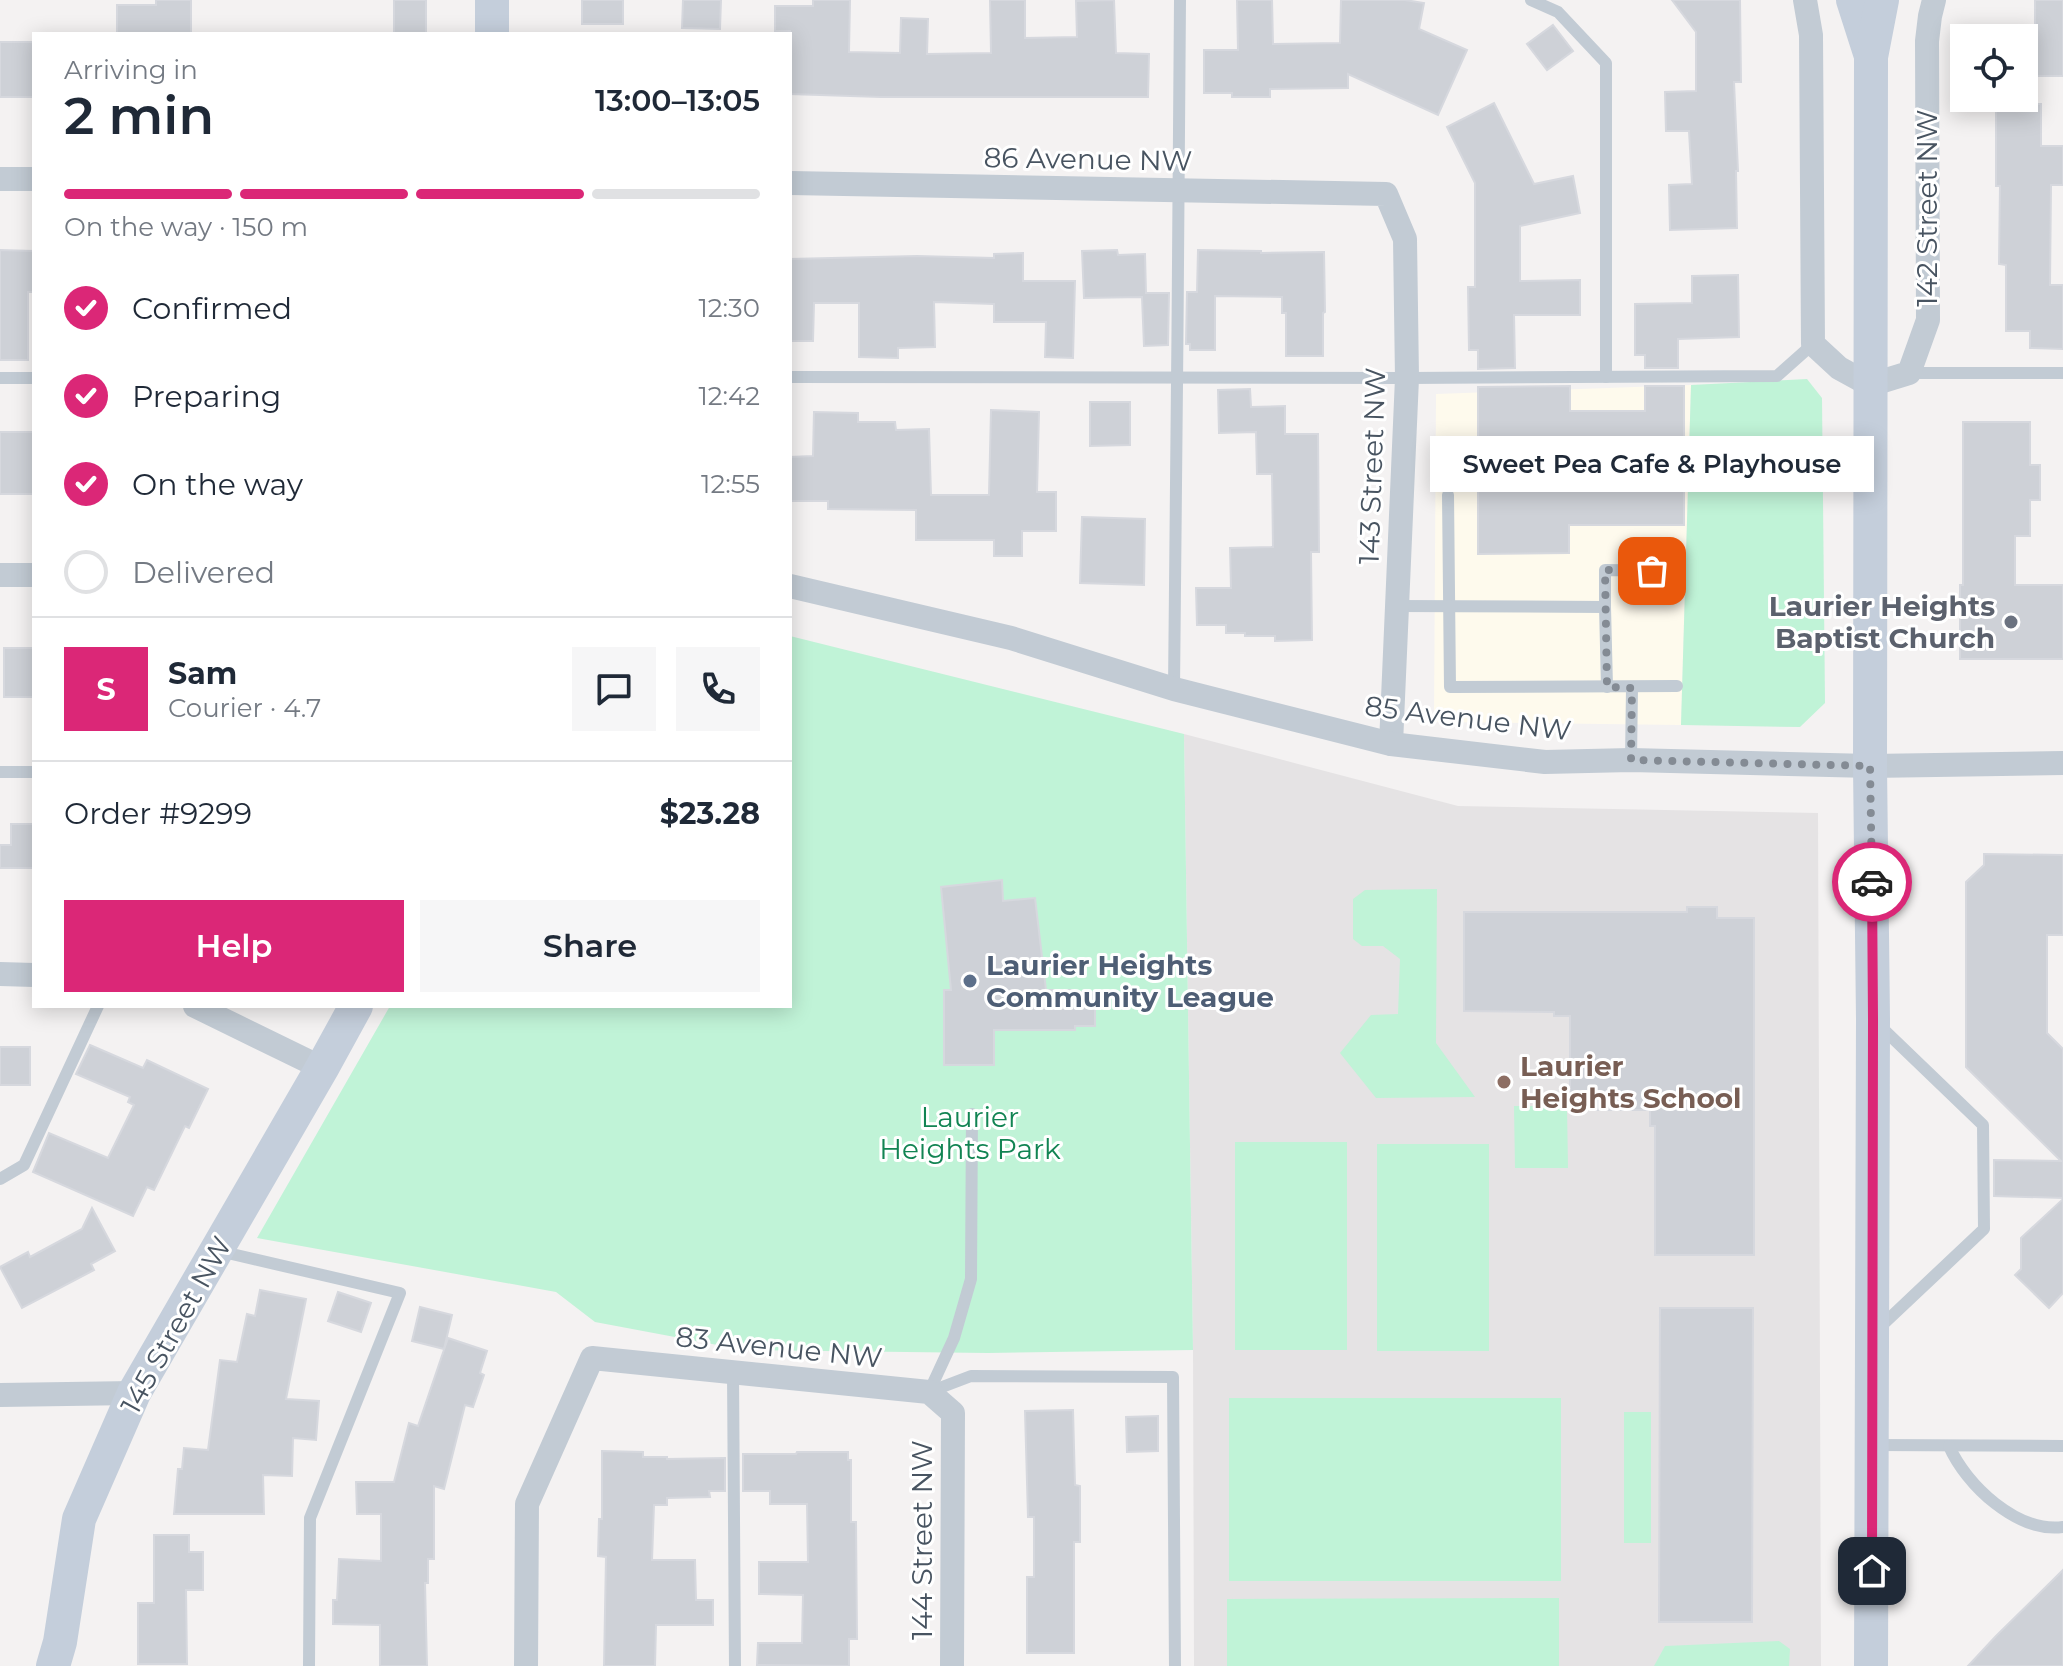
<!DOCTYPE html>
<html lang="en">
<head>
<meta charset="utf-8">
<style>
	body { margin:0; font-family:Montserrat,sans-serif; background:#f6f6f7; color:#1f2937; height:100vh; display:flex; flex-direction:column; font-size:30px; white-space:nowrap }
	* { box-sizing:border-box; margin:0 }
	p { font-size:26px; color:#747a83 }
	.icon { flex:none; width:44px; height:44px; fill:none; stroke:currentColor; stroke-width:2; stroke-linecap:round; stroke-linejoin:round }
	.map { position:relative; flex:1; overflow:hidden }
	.drawer { position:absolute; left:32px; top:32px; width:760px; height:976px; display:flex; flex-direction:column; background:#fff; border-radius:0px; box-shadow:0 4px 20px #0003 }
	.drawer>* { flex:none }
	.fabs { position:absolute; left:1950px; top:24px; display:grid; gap:16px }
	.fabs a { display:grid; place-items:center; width:88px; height:88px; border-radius:0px; background:#fff; box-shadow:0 4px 20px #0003; font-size:40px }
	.pin { position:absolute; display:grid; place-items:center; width:68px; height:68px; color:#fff; margin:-34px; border-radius:16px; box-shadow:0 4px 12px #0006 }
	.courier { position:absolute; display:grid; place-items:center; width:80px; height:80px; margin:-40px; border:6px solid #db2777; border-radius:50%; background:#fff; color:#222; box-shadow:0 2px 10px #0007 }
	.bubble { position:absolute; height:56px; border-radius:0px; background:#fff; box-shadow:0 4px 20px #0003; font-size:26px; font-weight:600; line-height:56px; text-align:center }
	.headline em { font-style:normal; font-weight:600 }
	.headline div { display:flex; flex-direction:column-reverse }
	.headline { display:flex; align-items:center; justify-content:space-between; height:136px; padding:0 32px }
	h1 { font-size:52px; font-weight:600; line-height:60px }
	.bar { display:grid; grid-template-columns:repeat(4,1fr); gap:12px 8px; align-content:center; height:96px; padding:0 32px }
	.bar i { height:10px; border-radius:6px; background:#e0e1e3 }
	.bar .active { background:#db2777 }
	.bar p { grid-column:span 4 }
	.line { display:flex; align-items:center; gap:20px; padding:0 32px; border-top:2px solid #e0e1e3 }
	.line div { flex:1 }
	.round { display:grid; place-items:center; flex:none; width:84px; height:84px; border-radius:0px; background:#f6f6f7 }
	ol { padding:0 32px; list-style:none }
	li { display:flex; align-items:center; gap:24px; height:88px }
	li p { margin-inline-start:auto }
	li .icon { padding:8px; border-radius:50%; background:#db2777; color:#fff; stroke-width:4 }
	li:last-child { color:#747a83 }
	li i { width:44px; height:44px; border:4px solid #e0e1e3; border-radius:50% }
	.button { display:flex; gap:16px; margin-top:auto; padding:16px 32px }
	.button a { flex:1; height:92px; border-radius:0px; background:#db2777; color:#fff; font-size:32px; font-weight:600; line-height:92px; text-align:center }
	.button a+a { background:#f6f6f7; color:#1f2937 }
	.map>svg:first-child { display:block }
	.commercial { fill:#fefaed }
	.education { fill:#e5e3e4 }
	.green { fill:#c0f3d7 }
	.building { fill:#ced1d7; stroke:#d6d8de; stroke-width:2 }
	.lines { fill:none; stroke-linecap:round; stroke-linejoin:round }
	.lane { stroke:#c2cbd4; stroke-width:12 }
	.street { stroke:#c2cbd4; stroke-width:24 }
	.secondary { stroke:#c4cedb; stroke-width:34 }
	.done { stroke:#848b94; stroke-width:8; stroke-dasharray:0 14.4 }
	.route { stroke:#db2777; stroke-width:10 }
	.worship-dot { fill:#6b7280; stroke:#fff; stroke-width:3 }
	.service-dot { fill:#5c6f8a; stroke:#fff; stroke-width:3 }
	.education-dot { fill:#8d6e63; stroke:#fff; stroke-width:3 }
	.labels { text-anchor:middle; stroke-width:6; stroke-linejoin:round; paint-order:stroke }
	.street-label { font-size:28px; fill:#485461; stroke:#fff }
	.worship-label { font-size:28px; font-weight:bold; fill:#5b616d; stroke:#fff; text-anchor:end }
	.service-label { font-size:28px; font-weight:bold; fill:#4e5e75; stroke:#fff; text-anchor:start }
	.education-label { font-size:28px; font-weight:bold; fill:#785e54; stroke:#fff; text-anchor:start }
	.park-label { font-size:28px; fill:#128453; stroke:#fff }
</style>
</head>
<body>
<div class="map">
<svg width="2063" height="1666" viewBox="0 0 2063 1666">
	<rect width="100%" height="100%" fill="#f4f2f2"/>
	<path class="commercial" d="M1691,385L1681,725L1434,722L1436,394Z"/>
	<path class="education" d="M1184,734L1458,806L1818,813L1821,1666H1194L1193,1350Z"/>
	<g class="green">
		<path d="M1807,379L1822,398L1825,703L1800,727L1681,725L1691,385Z"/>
		<path d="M790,636L1184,734L1193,1350L988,1353L744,1350L595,1322L556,1292L257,1238L390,1006H790Z"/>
		<path d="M1437,889L1436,1043L1475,1097L1376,1098L1340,1053L1371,1015L1398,1014L1400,959L1383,946H1362L1353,939V899L1365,890Z"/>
		<path d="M1514,1106H1567L1568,1168H1515Z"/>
		<rect x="1235" y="1142" width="112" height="208"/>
		<rect x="1377" y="1144" width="112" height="207"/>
		<rect x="1229" y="1398" width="332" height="183"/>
		<rect x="1624" y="1412" width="27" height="131"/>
		<path d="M1559,1598V1666H1227V1599Z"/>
		<path d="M1779,1641L1790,1649L1789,1666H1654L1665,1646Z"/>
	</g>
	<g class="building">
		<path d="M156,0H191V34H117V5H156Z"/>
		<rect x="394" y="0" width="32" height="34"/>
		<rect x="582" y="0" width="41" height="24"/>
		<path d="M683,0H721L720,29L682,28Z"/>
		<path d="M813,0H850L849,52L900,53L901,18L928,19L927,54L991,53L990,0H1025V38L1077,37L1076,1L1114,0L1116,53L1149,54L1148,97H881L790,94V31H775V6H813Z"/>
		<path d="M1237,0H1272L1273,44L1340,43L1341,0H1405L1424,3L1419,29L1467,50L1438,115L1348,74V88L1270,89V97H1232V93H1204V50H1238Z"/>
		<path d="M1672,0H1740L1741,82H1734L1738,171H1736L1737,228L1670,230L1669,185L1692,184L1689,131H1666L1665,92L1696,91V32Z"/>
		<rect x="2035" y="0" width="28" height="76"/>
		<path d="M1553,25L1573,51L1547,70L1527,44Z"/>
		<rect x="0" y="42" width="34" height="55"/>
		<path d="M1494,103L1534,184L1573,176L1580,213L1520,226V281L1580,280V315H1514L1515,368L1478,369V350H1469L1468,287H1475V183L1447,127Z"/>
		<path d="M1996,104H2041V146H2063V185H2051L2050,285H2063V349L2030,348V331H2006V265L1999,264L2000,186H1996Z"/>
		<path d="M0,250L34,251V292H28V360H0Z"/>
		<path d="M1117,250L1118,255L1145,254L1146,293H1169L1168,345L1144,346L1142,297L1084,298L1082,251Z"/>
		<path d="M1198,250L1261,251V253L1324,252L1325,312L1323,313V356H1286V313H1282V297L1215,296V350H1190V344H1186L1187,292H1197Z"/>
		<path d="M1023,253V281H1075L1073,358L1045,357L1046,322H994V304L934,302L935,347L898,348V358L859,357V303H814L813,341H790V259L917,256L994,258V254Z"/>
		<path d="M1738,275L1739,337L1678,339V368H1645V355H1635V304L1692,303V276Z"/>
		<path d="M1570,386V411H1645V386H1684V525H1569V553L1478,554V387Z"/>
		<path d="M1250,389L1251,407L1285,406V434H1318L1319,552H1311L1312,640L1275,641V636H1245V633H1226V625H1197L1196,588H1231L1230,548L1273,547L1272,474H1257L1256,432L1219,433L1218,390Z"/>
		<path d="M1090,402H1130V445L1090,446Z"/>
		<path d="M991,410L1039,412L1037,492H1056V531H1022V556H994V540H916V510L828,509V501H790V457L813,456L814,412L858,413V422H895L896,430L929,429L931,495H989Z"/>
		<path d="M1963,422H2030V465H2040V500H2030V536H2015V585H2063V659H1960V585H1963Z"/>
		<rect x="0" y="432" width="34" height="62"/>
		<path d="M1082,517L1145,519L1144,585L1080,583Z"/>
		<rect x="4" y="648" width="30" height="49"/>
		<path d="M11,824H34V868H0V845H11Z"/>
		<path d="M1984,854L2063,855V935H2047V1033L2063,1049V1198L1994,1196V1160L2061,1161L1966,1067V882L1984,865Z"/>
		<path d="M1002,880L1003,901L1035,898L1046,990H1075V992H1095V1026H1075V1030H994V1065H944V990H951L941,887Z"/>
		<path d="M1687,907H1717V918H1754V1255H1655V1126H1650V1110H1570V1016H1554V1012L1464,1011V912H1687Z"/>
		<path d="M90,1045L143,1068L147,1060L208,1089L189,1128L185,1126L154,1190L147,1187L133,1216L33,1172L49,1133L108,1158L134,1105L128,1102L130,1097L76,1074Z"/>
		<rect x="0" y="1047" width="30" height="38"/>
		<path d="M2063,1199V1293L2049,1308L2015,1275L2021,1269V1238Z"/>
		<path d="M92,1208L115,1251L91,1264L94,1270L22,1308L0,1267L28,1252L30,1257L82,1229Z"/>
		<path d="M260,1290L306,1299L286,1399L319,1401L316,1440L293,1438L292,1476L263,1475L264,1514H174L178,1469H182L184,1448L208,1450L220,1360L237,1362L247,1314L255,1316Z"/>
		<path d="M338,1292L371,1303L361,1332L328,1321Z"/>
		<path d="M420,1307L452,1315L444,1349L412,1341Z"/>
		<path d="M1660,1308H1753L1752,1622H1659Z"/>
		<path d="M448,1338L487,1351L480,1373L484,1375L473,1407L465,1405L444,1489L434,1486V1559H428V1583H425L427,1666H380V1625L333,1624V1600H337L339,1559L381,1561V1514H357L356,1482H394L409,1423L418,1426Z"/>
		<path d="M1073,1410L1075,1485L1080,1486V1542H1074V1653H1027V1577H1034V1517H1028L1025,1411Z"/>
		<path d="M1158,1416V1451L1127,1452L1126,1417Z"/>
		<path d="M602,1451L643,1452V1457H667V1459L725,1458V1491H709L710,1497L667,1498V1505H654L652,1560H695L696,1600H713V1625H656L655,1666H604L606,1557L598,1556L599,1519H602Z"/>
		<path d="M797,1452H848V1460H851V1522H856L857,1639H849V1666L757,1665L758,1643H802L803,1595L759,1594V1562H808L807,1504H770V1491H743V1454H796Z"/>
		<path d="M154,1535H189V1552H203V1590H186L187,1664H138V1603H154Z"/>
		<path d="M2063,1570V1666H1968L1996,1636Z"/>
	</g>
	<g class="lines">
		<g class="lane">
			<path d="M1531,0L1558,12L1606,63V377"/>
			<path d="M1909,373H2063"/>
			<path d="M790,377L1407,378L1777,376L1813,344"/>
			<path d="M0,378H34"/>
			<path d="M1448,495L1450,687L1677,686"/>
			<path d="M1397,606L1605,607L1607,687"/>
			<path d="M1605,607V570L1676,571"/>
			<path d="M1174,689C1175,459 1180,230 1180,0"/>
			<path d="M1631,760L1632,688"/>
			<path d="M0,772H34"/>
			<path d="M0,1179L24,1165L98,1006"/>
			<path d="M219,1251L400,1293L310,1518L309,1666"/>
			<path d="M1877,1330L1984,1229L1983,1125L1880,1026"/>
			<path d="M733,1372L735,1666"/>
			<path d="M929,1392L971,1376L1173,1377L1175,1666"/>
			<path d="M929,1392L954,1338L971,1279L972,1114"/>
			<path d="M1875,1445L2063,1446"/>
			<path d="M1949,1446C1966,1485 2017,1533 2063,1527"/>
		</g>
		<g class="street">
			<path d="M1805,0L1811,35L1813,344L1839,368L1870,385L1909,373L1928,320L1927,41L1930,16L1934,0"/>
			<path d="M0,179H34"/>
			<path d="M790,183L1386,194L1405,239L1407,378L1391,744"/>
			<path d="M0,575H34"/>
			<path d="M790,586L1011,638L1174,689L1391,744L1545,762L1631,760L1870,766L2063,763"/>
			<path d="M0,974L34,975"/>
			<path d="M195,1006L322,1068"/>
			<path d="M0,1395L134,1393"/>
			<path d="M526,1666L527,1504L592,1358L929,1392L953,1413L952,1666"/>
		</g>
		<g class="secondary">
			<path d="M1853,0L1870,53"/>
			<path d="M492,34V0"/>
			<path d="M53,1666L60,1642L79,1519L134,1393L322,1068L356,1006"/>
			<path d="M1871,1666L1873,1019L1870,766L1871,57L1882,0"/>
		</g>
	</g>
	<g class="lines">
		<path class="done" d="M1652,571L1605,570L1607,687L1632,688L1631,760L1870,766L1872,882"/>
		<path class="route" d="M1872,1571L1873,1019L1872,882"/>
	</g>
	<circle class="worship-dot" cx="2011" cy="622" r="8"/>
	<circle class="service-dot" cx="970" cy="981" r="8"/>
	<circle class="education-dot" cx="1504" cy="1082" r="8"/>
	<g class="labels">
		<g class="street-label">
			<text transform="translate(1088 159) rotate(1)" y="10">86 Avenue NW</text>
			<text transform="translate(1927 208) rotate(-90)" y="10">142 Street NW</text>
			<text transform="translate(1372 466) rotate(-88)" y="10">143 Street NW</text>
			<text transform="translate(1468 718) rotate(7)" y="10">85 Avenue NW</text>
			<text transform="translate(176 1325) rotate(-61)" y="10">145 Street NW</text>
			<text transform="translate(779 1347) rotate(6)" y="10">83 Avenue NW</text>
			<text transform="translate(922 1540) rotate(-90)" y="10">144 Street NW</text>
		</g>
		<g class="worship-label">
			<text x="1995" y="616">Laurier Heights<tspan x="1995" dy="32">Baptist Church</tspan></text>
		</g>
		<g class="service-label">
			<text x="986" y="975">Laurier Heights<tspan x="986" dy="32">Community League</tspan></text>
		</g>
		<g class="education-label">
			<text x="1520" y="1076">Laurier<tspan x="1520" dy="32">Heights School</tspan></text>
		</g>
		<g class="park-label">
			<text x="970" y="1127">Laurier<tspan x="970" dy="32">Heights Park</tspan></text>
		</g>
	</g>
</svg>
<div class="fabs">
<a><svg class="icon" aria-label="locate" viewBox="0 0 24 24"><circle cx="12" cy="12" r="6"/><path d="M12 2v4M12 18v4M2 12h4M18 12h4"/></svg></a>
</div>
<div class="pin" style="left:1652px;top:571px;background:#ea580c"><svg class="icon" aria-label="bag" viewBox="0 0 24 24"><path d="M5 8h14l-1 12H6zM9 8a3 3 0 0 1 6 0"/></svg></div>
<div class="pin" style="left:1872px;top:1571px;background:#1f2937"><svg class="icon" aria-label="home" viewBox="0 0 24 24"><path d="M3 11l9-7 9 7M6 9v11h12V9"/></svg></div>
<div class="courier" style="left:1872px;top:882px"><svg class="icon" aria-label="car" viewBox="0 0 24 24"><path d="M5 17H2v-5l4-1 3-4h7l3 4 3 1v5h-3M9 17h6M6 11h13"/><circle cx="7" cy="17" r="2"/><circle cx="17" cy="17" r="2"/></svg></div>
<div class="bubble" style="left:1430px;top:436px;width:444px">Sweet Pea Cafe &amp; Playhouse</div>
<section class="drawer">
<div class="headline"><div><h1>2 min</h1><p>Arriving in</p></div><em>13:00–13:05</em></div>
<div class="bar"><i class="active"></i><i class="active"></i><i class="active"></i><i></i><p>On the way · 150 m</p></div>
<ol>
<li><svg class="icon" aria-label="check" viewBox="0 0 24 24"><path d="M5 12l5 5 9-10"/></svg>Confirmed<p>12:30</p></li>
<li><svg class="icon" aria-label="check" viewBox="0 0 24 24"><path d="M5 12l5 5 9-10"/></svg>Preparing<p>12:42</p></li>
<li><svg class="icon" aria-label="check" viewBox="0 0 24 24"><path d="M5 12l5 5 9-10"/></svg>On the way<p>12:55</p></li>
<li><i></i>Delivered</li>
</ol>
<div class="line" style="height:144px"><b class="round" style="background:#db2777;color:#fff">S</b><div><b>Sam</b><p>Courier · 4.7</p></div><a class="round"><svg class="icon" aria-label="chat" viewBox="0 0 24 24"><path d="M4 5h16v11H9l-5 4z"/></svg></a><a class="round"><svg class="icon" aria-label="phone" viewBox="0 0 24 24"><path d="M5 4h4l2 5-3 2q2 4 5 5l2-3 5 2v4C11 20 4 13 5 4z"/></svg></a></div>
<div class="line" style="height:104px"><div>Order #9299</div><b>$23.28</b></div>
<div class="button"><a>Help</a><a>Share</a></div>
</section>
</div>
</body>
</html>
